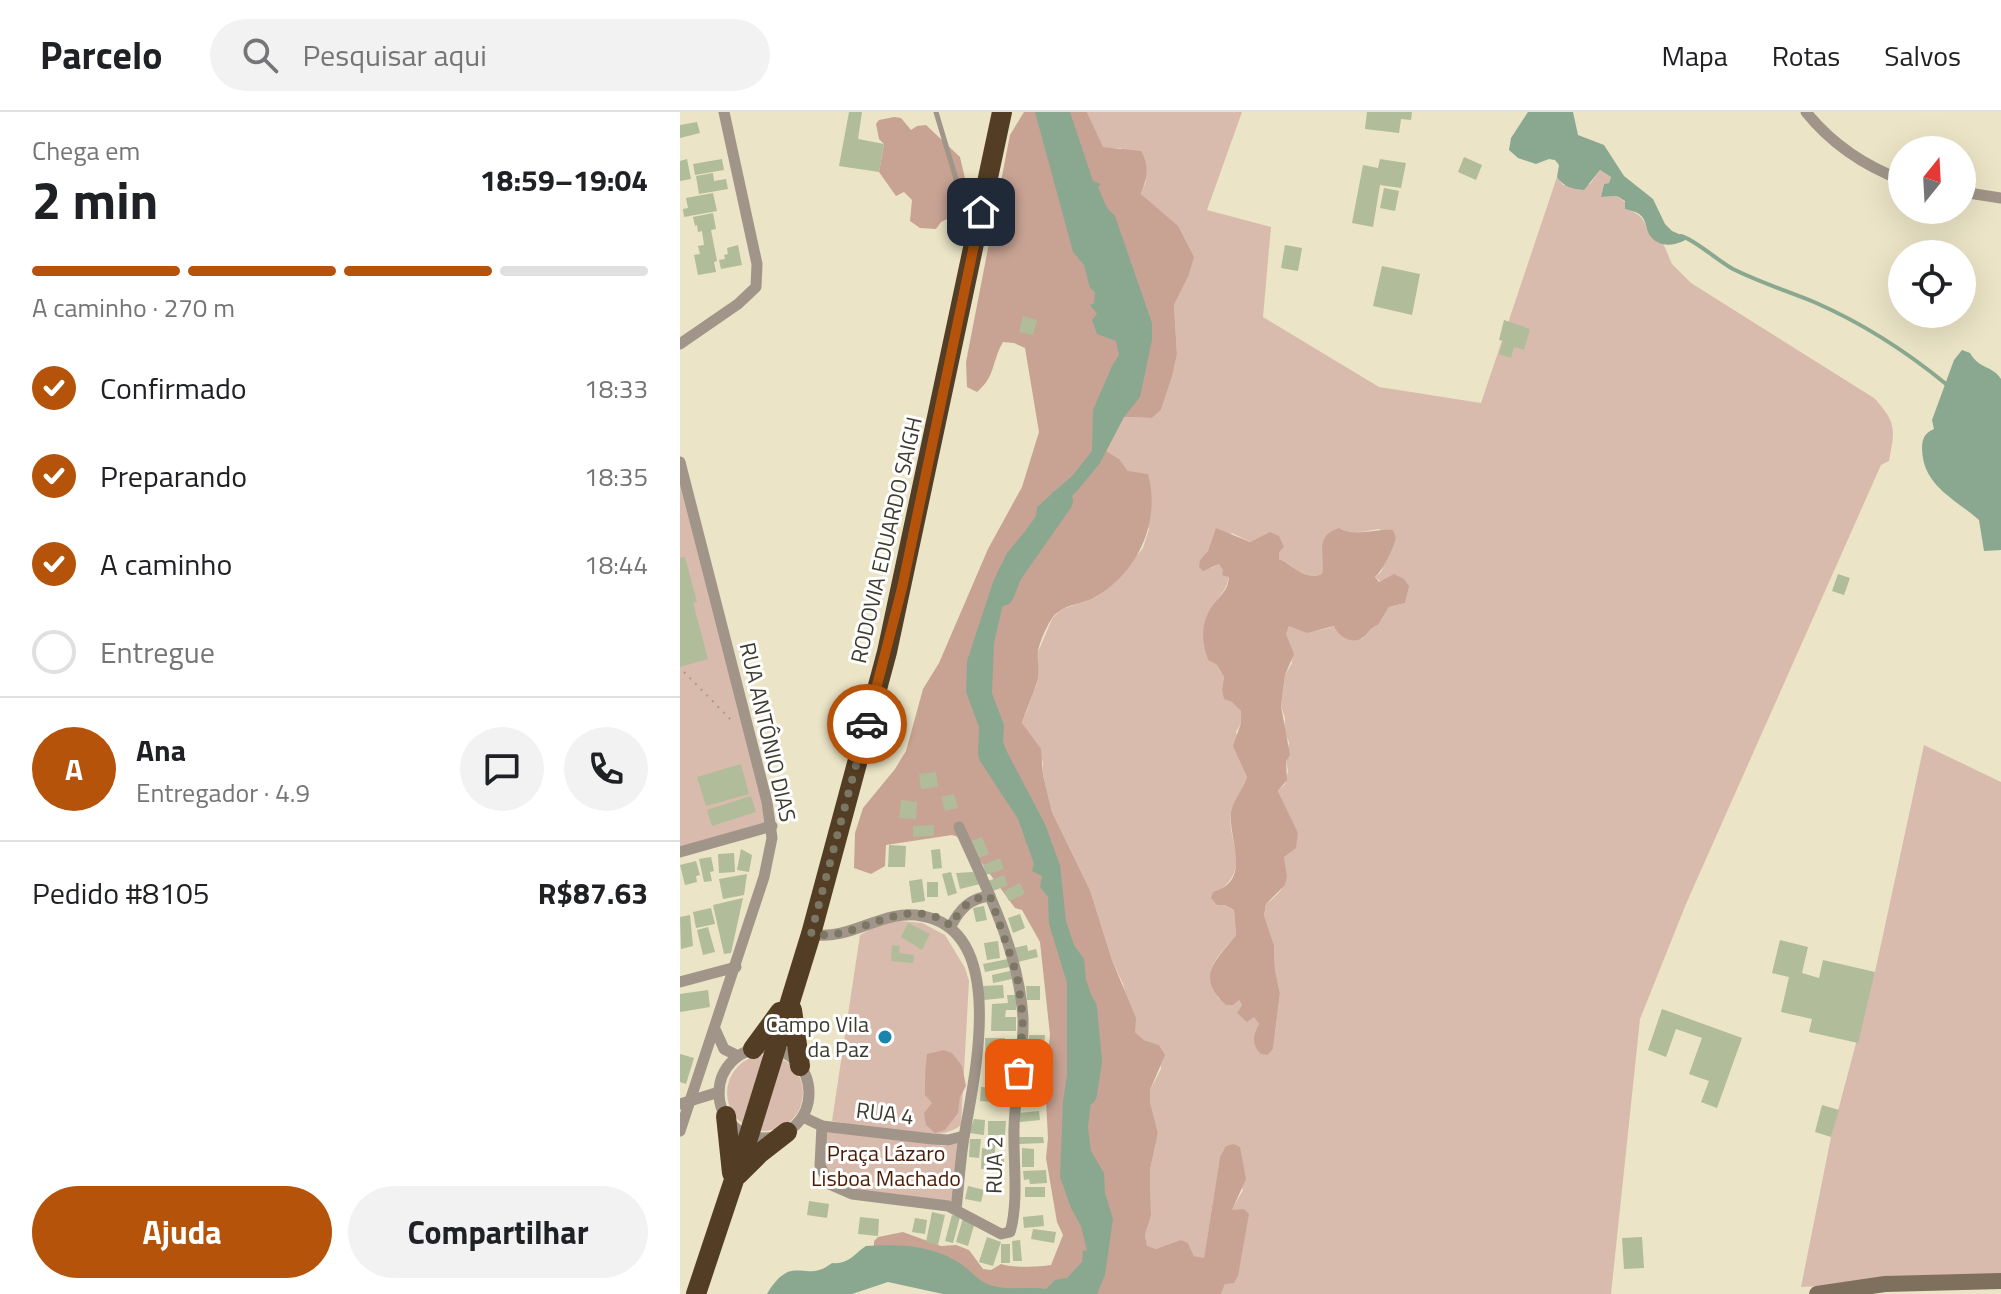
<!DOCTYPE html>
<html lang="pt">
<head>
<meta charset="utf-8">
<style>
	body { margin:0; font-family:"Titillium Web",sans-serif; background:#f2f2f2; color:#202124; height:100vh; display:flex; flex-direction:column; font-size:30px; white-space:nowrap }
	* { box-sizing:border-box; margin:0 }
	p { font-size:26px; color:#757577 }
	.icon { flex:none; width:44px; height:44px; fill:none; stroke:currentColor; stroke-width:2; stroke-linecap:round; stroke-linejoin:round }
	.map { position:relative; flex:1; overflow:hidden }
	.panel { display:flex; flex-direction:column; background:#fff; width:680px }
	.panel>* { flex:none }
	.needle { width:52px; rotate:18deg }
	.buttons { position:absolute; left:1208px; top:24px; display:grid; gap:16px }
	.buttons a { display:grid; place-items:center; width:88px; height:88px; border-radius:50%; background:#fff; box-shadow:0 8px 32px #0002; font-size:40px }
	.pin { position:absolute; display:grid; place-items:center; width:68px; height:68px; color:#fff; margin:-34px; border-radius:16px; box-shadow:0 4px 12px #0006 }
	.courier { position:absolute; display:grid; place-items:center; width:80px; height:80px; margin:-40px; border:6px solid #b45309; border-radius:50%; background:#fff; color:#222; box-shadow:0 2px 10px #0007 }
	.headline em { font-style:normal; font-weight:700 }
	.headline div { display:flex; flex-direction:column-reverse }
	.headline { display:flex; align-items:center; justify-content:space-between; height:136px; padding:0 32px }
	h1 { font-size:52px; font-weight:700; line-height:60px }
	.bar { display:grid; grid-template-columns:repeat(4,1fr); gap:12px 8px; align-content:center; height:96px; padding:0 32px }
	.bar i { height:10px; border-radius:6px; background:#e0e0e0 }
	.bar .active { background:#b45309 }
	.bar p { grid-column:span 4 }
	.line { display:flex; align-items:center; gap:20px; padding:0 32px; border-top:2px solid #e0e0e0 }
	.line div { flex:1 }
	.round { display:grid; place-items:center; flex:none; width:84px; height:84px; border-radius:42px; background:#f2f2f2 }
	ol { padding:0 32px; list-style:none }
	li { display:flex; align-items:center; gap:24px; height:88px }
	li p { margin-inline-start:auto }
	li .icon { padding:8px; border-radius:50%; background:#b45309; color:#fff; stroke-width:4 }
	li:last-child { color:#757577 }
	li i { width:44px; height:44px; border:4px solid #e0e0e0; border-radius:50% }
	.cta { display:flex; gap:16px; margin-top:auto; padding:16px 32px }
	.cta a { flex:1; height:92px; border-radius:48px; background:#b45309; color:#fff; font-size:32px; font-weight:700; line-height:92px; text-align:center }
	.cta a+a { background:#f2f2f2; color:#202124 }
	header { display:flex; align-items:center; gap:48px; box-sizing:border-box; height:112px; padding:0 40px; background:#fff; border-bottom:2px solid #e0e0e0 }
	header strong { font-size:38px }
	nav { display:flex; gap:44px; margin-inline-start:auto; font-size:28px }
	.search { width:560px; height:72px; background:#f2f2f2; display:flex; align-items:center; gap:20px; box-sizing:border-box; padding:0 28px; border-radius:44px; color:#757577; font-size:30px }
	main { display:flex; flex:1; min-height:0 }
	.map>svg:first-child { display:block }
	.green { fill:#d9bbae; fill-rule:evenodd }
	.forest { fill:#c8a394 }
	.water { fill:#8aa88f }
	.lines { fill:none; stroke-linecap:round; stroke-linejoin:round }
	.stream { stroke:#8aa88f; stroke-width:4 }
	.river { stroke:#8aa88f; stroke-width:24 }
	.building { fill:#b0bc9a }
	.path { stroke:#a39e88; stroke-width:2; stroke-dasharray:2 6; stroke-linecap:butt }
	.lane { stroke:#a09588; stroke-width:5 }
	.street { stroke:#a09588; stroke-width:11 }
	.secondary { stroke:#7f6f5d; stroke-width:16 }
	.highway { stroke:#533d24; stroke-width:20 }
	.done { stroke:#7b7764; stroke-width:8; stroke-dasharray:0 14.4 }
	.route { stroke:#b45309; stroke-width:10 }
	.poi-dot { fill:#1985ad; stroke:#fff; stroke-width:3 }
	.labels { text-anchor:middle; stroke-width:6; stroke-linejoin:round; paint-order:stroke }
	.street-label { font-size:22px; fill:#3e3c30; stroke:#fff }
	.poi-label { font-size:22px; fill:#3e3c30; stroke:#fff; text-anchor:end }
	.park-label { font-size:22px; fill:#4b1c05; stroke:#fff }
</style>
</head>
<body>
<header>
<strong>Parcelo</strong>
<div class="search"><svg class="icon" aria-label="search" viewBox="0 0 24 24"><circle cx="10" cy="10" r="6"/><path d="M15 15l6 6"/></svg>Pesquisar aqui</div>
<nav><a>Mapa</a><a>Rotas</a><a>Salvos</a></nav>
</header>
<main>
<section class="panel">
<div class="headline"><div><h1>2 min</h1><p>Chega em</p></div><em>18:59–19:04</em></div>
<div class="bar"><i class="active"></i><i class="active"></i><i class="active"></i><i></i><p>A caminho · 270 m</p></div>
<ol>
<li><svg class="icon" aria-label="check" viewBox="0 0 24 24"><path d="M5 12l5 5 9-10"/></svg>Confirmado<p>18:33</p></li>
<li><svg class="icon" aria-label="check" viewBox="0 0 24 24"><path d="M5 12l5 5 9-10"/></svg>Preparando<p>18:35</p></li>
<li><svg class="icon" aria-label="check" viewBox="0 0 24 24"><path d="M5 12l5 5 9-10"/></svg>A caminho<p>18:44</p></li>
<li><i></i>Entregue</li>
</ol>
<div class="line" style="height:144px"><b class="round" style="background:#b45309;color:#fff">A</b><div><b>Ana</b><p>Entregador · 4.9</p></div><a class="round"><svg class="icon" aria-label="chat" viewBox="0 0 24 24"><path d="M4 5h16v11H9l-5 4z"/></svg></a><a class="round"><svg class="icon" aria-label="phone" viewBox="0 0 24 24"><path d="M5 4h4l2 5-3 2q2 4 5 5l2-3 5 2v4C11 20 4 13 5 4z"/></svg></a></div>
<div class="line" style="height:104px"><div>Pedido #8105</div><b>R$87.63</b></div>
<div class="cta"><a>Ajuda</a><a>Compartilhar</a></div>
</section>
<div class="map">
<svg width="1321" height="1182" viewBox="0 0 1321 1182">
	<rect width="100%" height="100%" fill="#ebe4c6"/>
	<g class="green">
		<path d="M407,0H562L527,98L591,115L583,205L699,275L801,291L877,65L883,73L910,72L920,58L931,65L929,71L924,72L921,85L937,84L945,90V97C975,105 959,123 983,131L992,152L1011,171L1194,286C1217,311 1215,317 1209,349L1201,353L1006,792L960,907L931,1182H541L545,1172L551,1099L563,1078L540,1045L524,1147L514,1144L508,1131L476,1137L467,1135L465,1123L471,1104L470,1058L478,1021L470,990V978L481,957L479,933L464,928L455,920L443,872L432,848L410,778L372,700L363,663V650L342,611L357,571L358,540L372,507L380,498L416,485L436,469L463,436L469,417L448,359L439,348L425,339L444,305L472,306L481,298L492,265L497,243L494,193L508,165L477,97L461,82L466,69L441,36H423ZM699,417L716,426L701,460L695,465L725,491L709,495L698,513L692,515L682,527L655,514C638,519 626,523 609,513L606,522L612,551L605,563L601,594L605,606L604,620L609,630L606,649L608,659L605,672L598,679L618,722L604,745C605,770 609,775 586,792L584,803L594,833L595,858L600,881L593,937L588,943L579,912L574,904L567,909L558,901L562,893L559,888L539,887C520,856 538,846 556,823L554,798L545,793L541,778C571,751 547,732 551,700C553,687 563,678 567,665L556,620L561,611V599L542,577L544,565L537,553L528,548C521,527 525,512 535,492C540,482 547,478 549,464L539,452L531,456L520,448L552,421L570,430L590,421L599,439V447C615,453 623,469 642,462L644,450L669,422Z"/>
		<path d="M0,365L87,710L0,735Z"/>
		<path d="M1244,633L1321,670V1164L1121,1175L1151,1025L1195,860Z"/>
		<path d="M221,809L242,811L265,823L285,856L289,869L281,1013C256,1035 184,1014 152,1009L180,823L202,811Z"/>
		<circle cx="85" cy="981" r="38"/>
		<path d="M146,1017L264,1034L279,1031L272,1092L164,1077C139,1062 143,1043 146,1017Z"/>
	</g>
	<g class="forest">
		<path d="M344,0H407L423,35L461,39C470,54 467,66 461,82L498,114L514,145L508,165L494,193L497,243L492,265L481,298L472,306L444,305L426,339L439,347L448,359L468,362C481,408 459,459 417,484C403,493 384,491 373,505C367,513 360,529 358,539C357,549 360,560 357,570C353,584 346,597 342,611L361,637L363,663L372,700L410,778L432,848L456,906L455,920L464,928L479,933L485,943L470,978V990L478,1021L470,1058L471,1104L465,1123L467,1134L476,1137L501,1128L508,1131L514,1144L524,1146L540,1045L546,1034L554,1032L560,1035L566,1067L552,1098L564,1097L569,1102L558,1164L554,1171L545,1172L541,1182H265L194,1139V1129L198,1125L223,1120L261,1134L276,1133L289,1138L303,1157L311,1158L321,1152C333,1156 358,1155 371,1153L383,1123L377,1110L366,1046L368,1026L365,971L370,923L360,830L342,798L335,796L284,727L272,723L206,733L205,754L191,762L174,756L175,721L183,696L215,657L226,639L243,577L259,551L308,437L342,375L359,320L345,236L334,231L323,230C311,251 316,264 297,280L287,275L286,250L330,23Z"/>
		<path d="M214,5L221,6L231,18L237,14L246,13L280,45L287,75L285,82L273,90L269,106L261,110L256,117L240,116L230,109L232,88L224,80L216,84L199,60L204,32L199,27L196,12L199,8Z"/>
		<path d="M536,416L570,430L590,420L599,424L604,435L599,440V447C615,454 624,469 642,462C646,442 633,425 659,416C675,426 694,416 713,418L716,426C713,437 704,457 695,465L699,470L714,462L724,467L729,474L725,491L709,495L698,513C689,516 689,521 682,526C672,533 658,524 654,514L627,521L609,514L606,522L614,542L605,563L601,594L610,643L606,649L607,668L598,679L618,721L616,736L604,745L607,765L605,773L586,792L584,803L594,833L595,858L600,881L593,937L588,943L581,942C571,932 573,923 579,912L574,905L567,910L557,901L562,893L559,888L553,893H546C514,864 537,848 556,823L554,798L545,793H537L531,786L533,780C573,769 548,727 551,700C553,687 563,678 567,665L553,634L561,611V599L552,590L544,587L542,577L544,565L537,553L528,548C520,526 521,506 537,488C544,480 548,476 549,465L542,463L543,458L539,452L523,459L519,455L520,448L528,439Z"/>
		<path d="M264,938L272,941L282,954L286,974L280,985L278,1001L265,1018L255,1021L246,1013L244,1001L252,991L245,983C245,969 245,957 247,942Z"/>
	</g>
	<g class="water">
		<path d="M355,0H390L413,69L421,72L418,75L427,96L435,104L472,211V228L460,285L444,305L420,351L398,378L378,397L370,402L330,462L314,531L312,581L324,613L323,629L326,638L365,712L380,753L386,809L394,833L404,847L406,868L415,893L416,903L407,927L410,949L415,956L408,1015L411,1039L424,1061L425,1081L433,1107L425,1163L417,1182H263L208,1170L172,1182H87C113,1139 124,1173 152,1151C168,1153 174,1142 186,1134C218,1132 253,1133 281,1152C290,1158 297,1167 305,1171C323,1180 347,1174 366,1177L375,1168L387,1166L402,1150L403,1138L407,1139L401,1114L391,1096L380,1065L383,989L387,963V871L369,812L368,785L360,775L362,764L352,759L354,752L338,707L300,649L298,643L299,615L286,580L287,549L313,470L327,441L356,406L357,395L393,363L412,339L413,298L432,254L439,243L436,229L417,222L412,208L417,202L410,193L414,191L415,180L410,176L404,153L393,140Z"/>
		<path d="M848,0H893L898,23L924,33L944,64L973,87L985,112L992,119L1008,126C998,134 980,136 971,125C966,119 967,112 963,106C959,100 952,99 945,97V89L937,84L921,85L924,72L929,71L931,65L920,58L904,78C892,77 884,75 877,65L879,53L875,48L869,47L856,52L838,46L829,38L831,26Z"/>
		<path d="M1282,238L1290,241C1300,258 1312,253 1321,267V438L1304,439L1299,408C1274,386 1243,374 1242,337C1242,326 1245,321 1254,317L1252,308L1274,248Z"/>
	</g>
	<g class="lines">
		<path class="stream" d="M1001,124C1014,127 1038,149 1053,157C1079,170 1107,179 1134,190C1180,210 1227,240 1266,272"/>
		<g class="river">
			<path d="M322,482L330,462L381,389"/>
			<path d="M405,896L410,949L405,982"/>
		</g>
	</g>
	<g class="building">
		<path d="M169,0H182L178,27L204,32L199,60L159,54Z"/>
		<path d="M687,0H732L731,8L721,7L719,21L685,17Z"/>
		<path d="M17,10L20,21L0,26V13Z"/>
		<path d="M784,45L802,53L796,68L778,60Z"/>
		<path d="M7,47L11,67L0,69V49Z"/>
		<path d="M42,47L44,58L15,63L13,52Z"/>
		<path d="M700,47L726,51L721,76L700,73L693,115L672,111L683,53L698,56Z"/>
		<path d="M33,61L34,69L46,67L48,77L19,82L16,64Z"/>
		<path d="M704,76L719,79L715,99L700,96Z"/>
		<path d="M33,81L37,99L4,105L3,97L8,96L6,86Z"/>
		<path d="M33,101L36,117L31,118L37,149L34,150L36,160L18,163L14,143L20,142L18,134L24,133L22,119L18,120L17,113L15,114L13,105Z"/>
		<path d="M58,133L62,153L41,157L39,148L45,147L44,143L48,142L47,136Z"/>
		<path d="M605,133L622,136L618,159L601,156Z"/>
		<path d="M702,154L740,162L732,203L693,194Z"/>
		<path d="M343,204L357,208L353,223L339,220Z"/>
		<path d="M824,208L850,217L844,238L834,235L831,246L819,242L823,229L819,228Z"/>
		<path d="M5,445L17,490L13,491L28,547L0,555V446Z"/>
		<path d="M1158,462L1170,466L1164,483L1152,479Z"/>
		<path d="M61,652L69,682L26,694L17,665Z"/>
		<path d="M256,660L258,675L241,677L239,662Z"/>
		<path d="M274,682L278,696L265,699L261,685Z"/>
		<path d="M71,684L76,700L32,714L27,698Z"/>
		<path d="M221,688L237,690L236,707L219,706Z"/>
		<path d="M254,713V724L233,725V714Z"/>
		<path d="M302,725L309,742L299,746L291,729Z"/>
		<path d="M209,733L226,734L225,755H208Z"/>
		<path d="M61,737L72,743L69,760L57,758Z"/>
		<path d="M260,737L262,756L253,757L251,738Z"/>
		<path d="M54,741L55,760L39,761L38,742Z"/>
		<path d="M31,745L34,759L30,760L32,769L24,770L19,747Z"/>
		<path d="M320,746L324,757L306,763L303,753Z"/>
		<path d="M16,749L20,763L16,764L17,770L5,773L0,753Z"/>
		<path d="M271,760L277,781L268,784L262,762Z"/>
		<path d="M293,760L300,772L280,777L276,761Z"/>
		<path d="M67,762L64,783L43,787L39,767Z"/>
		<path d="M324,763L328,773L313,779L308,769Z"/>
		<path d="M242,767L245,789L232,791L229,769Z"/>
		<rect x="247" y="770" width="11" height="15"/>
		<path d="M340,771L345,782L329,789L324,779Z"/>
		<path d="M63,786L51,841L44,842L33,793Z"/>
		<path d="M304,794L307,808L296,810L293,796Z"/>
		<path d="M31,796L35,812L16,816L13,800Z"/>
		<path d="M340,802L345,816L333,821L328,806Z"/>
		<path d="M10,803L13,834L1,837L0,805Z"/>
		<path d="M228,811L250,822L242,838L221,825Z"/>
		<path d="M28,815L35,840L23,843L17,818Z"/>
		<path d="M1100,828L1128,835L1122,861L1139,866L1143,848L1195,860L1178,931L1129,920L1132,907L1101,900L1109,865L1092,861Z"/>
		<path d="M318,829L320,846L307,848L304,831Z"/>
		<path d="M212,833L220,834L219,841L234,843L233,851L211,849Z"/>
		<path d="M347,833L348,839L356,837L358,845L338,850L334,836Z"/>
		<path d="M328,847L329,855L305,860L303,852Z"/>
		<path d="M330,859L332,867L313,871L312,863Z"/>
		<path d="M323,873L324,886L304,888L303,874Z"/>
		<path d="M346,874H360V888H347Z"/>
		<path d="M28,878L30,895L0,900V882Z"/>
		<path d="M327,883H336V898H326L325,905H336V919H311L312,892L328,891Z"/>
		<path d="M982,897L1062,926L1037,996L1021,990L1029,969L1009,962L1022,926L996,917L986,945L968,938Z"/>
		<path d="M349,923H365L364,936H349Z"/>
		<path d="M305,926H325V932H336V939H330V950H306Z"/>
		<path d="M0,942L14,946L6,972L0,970Z"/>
		<path d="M301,975L327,977L326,991L300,989Z"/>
		<path d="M1142,993L1159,998L1151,1025L1135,1020Z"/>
		<path d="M359,999L360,1008L340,1010L339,1001Z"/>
		<path d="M294,1007L305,1008L304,1023L289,1021Z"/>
		<path d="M308,1009H326L325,1023H308Z"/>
		<path d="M339,1025H363L364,1031L339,1032Z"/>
		<path d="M290,1027H301L299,1046L289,1045Z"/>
		<path d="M308,1027H315V1046L324,1047V1058L301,1057L302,1036L307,1037Z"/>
		<path d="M342,1036L354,1037V1055H342Z"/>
		<path d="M366,1058L367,1071L350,1072L349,1067L344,1068L343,1059Z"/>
		<path d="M288,1074L304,1078L301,1090L285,1087Z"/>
		<rect x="345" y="1075" width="20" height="10"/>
		<path d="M129,1089L149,1092L147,1106L127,1103Z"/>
		<path d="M252,1100L265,1103L258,1133L246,1130Z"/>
		<path d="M272,1103L280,1105L273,1131L265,1129Z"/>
		<path d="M363,1103L364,1114L344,1116L343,1105Z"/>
		<path d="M180,1105L199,1107L198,1124L178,1122Z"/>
		<path d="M235,1106L247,1108L245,1122L232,1120Z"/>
		<path d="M283,1106L295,1110L288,1134L276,1130Z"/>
		<path d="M353,1117L376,1120L374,1131L351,1127Z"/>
		<path d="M307,1125L321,1130L313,1154L299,1150Z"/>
		<path d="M962,1125L964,1156L944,1157L942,1126Z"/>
		<path d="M340,1128L342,1149H333L332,1129Z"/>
		<rect x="321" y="1132" width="9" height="19"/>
	</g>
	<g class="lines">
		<path class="path" d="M4,560L53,610"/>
		<path class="lane" d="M256,0L276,67L284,77L299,81"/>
		<g class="street">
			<path d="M1126,0C1151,31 1185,54 1222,68"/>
			<path d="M1282,80L1321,86"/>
			<path d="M0,232L58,192L76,175L77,152L44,0"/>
			<path d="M0,350L87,690L92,726L84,765L0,1019"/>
			<path d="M0,740L92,714"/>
			<path d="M271,814C280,797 290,786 310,784"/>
			<path d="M131,822C171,830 202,796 242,804C329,819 294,966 284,1025C280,1049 279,1073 276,1097"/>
			<path d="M0,870L56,855"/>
			<path d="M35,917L44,937L58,944"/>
			<circle cx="84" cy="981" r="45"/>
			<path d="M0,992L39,980"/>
			<path d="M123,1005L142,1014L252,1027L268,1028L284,1024"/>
			<path d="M142,1014L140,1053L149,1072L172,1082L268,1094L321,1122L330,1120C339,1091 333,1047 334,1016C335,980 344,943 343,906C339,839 306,775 279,715"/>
		</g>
		<path class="secondary" d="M1137,1182L1205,1172L1321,1169"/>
		<g class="highway">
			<path d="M112,898L120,954"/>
			<path d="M73,937L100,900"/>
			<path d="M46,1004L52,1061"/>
			<path d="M58,1063L80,1041L107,1020"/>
			<path d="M16,1182L69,1023L131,822L207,540L322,0"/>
		</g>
	</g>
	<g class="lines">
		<path class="done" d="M187,612L131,822C179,831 225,778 271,814C280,797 290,785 310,784L337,863L343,906L339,961"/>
		<path class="route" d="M187,612L222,476L301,100"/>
	</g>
	<circle class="poi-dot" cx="205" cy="925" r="8"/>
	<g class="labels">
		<g class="street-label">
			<text transform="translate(206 428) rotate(-77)" y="8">RODOVIA EDUARDO SAIGH</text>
			<text transform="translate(88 620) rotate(77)" y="8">RUA ANTÔNIO DIAS</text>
			<text transform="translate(205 1001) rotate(7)" y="8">RUA 4</text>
			<text transform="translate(314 1053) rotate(-89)" y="8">RUA 2</text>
		</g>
		<g class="poi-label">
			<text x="189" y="920">Campo Vila<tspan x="189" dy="25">da Paz</tspan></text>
		</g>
		<g class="park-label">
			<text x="206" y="1049">Praça Lázaro<tspan x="206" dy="25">Lisboa Machado</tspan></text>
		</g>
	</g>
</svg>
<div class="buttons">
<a><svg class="needle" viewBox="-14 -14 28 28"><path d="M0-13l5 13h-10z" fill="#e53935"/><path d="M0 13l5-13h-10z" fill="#757577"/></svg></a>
<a><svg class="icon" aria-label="locate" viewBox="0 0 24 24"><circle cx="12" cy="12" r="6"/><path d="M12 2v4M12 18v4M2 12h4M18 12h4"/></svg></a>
</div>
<div class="pin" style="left:339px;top:961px;background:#ea580c"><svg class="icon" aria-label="bag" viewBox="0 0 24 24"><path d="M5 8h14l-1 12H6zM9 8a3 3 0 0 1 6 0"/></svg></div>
<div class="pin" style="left:301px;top:100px;background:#1f2937"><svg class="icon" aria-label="home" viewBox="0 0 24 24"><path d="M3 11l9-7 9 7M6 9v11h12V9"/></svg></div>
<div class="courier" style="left:187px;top:612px"><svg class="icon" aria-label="car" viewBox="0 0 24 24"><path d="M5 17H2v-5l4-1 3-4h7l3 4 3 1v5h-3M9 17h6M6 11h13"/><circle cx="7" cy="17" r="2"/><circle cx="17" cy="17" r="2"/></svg></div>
</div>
</main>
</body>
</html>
